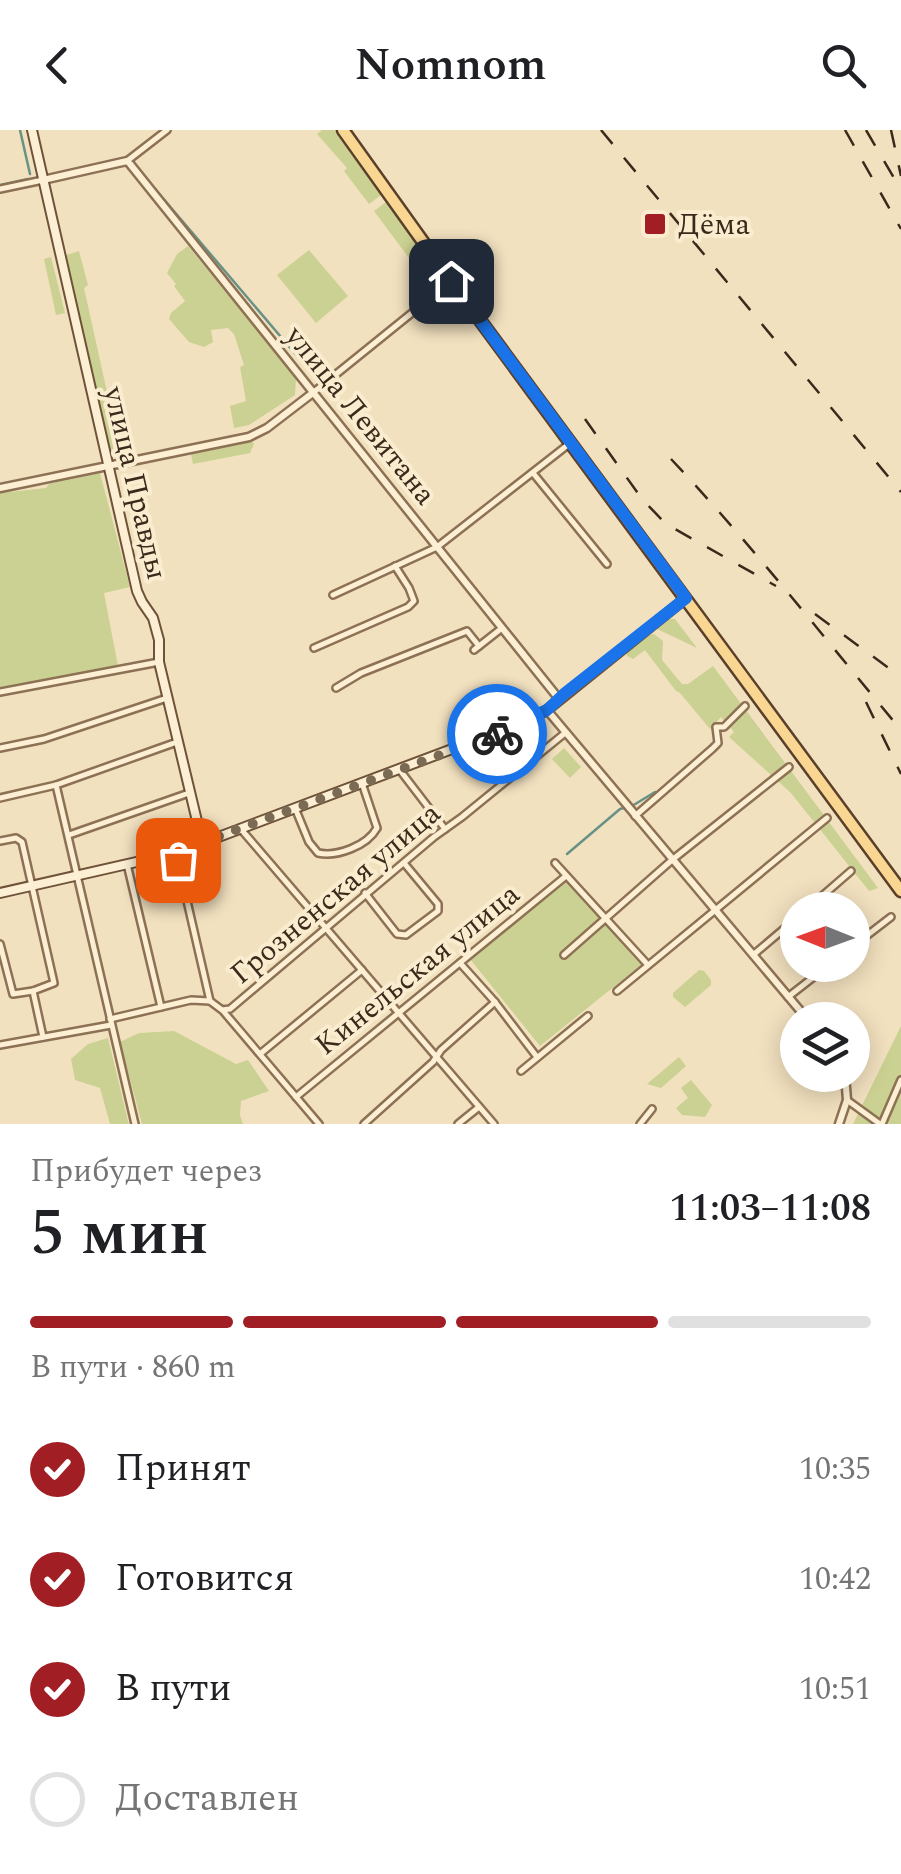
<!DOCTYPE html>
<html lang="ru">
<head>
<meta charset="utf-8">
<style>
	body { margin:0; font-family:Spectral,serif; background:#f2f2f2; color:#202124; height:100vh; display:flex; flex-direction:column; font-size:38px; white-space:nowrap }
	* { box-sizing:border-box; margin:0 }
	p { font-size:32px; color:#757577 }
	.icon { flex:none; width:55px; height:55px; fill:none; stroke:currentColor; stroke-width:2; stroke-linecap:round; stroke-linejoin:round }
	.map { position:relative; height:994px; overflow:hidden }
	.details { display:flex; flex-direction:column; background:#fff; flex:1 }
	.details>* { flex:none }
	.needle { width:65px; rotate:271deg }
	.buttons { position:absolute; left:780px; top:762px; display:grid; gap:20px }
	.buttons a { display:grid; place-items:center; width:90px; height:90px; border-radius:50%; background:#fff; box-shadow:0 5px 25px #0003; font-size:50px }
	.pin { position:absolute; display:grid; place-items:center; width:85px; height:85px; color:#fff; margin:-42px; border-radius:20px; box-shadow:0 5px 15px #0006 }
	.courier { position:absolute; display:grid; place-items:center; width:100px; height:100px; margin:-50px; border:8px solid #1a73e8; border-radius:50%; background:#fff; color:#222; box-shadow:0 2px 12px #0007 }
	.overview em { font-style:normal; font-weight:600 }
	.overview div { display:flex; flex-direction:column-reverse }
	.overview { display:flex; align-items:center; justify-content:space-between; height:170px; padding:0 30px }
	h1 { font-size:65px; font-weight:600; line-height:75px }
	.bar { display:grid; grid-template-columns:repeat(4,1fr); gap:15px 10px; align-content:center; height:120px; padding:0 30px }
	.bar i { height:12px; border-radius:8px; background:#e0e0e0 }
	.bar .active { background:#a11f24 }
	.bar p { grid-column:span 4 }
	ol { padding:0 30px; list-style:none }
	li { display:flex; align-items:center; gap:30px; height:110px }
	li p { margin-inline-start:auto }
	li .icon { padding:10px; border-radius:50%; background:#a11f24; color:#fff; stroke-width:4 }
	li:last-child { color:#757577 }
	li i { width:55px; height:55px; border:5px solid #e0e0e0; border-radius:50% }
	header { display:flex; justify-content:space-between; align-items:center; height:130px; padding:0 30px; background:#fff; font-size:45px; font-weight:600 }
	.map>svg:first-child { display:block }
	.green { fill:#cbd192 }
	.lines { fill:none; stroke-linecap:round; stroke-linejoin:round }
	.stream { stroke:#699287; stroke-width:2.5 }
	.minor-casing { stroke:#8d7155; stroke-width:10 }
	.tertiary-casing { stroke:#8d7155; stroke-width:11 }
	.secondary-casing { stroke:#6e5239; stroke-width:12 }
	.primary-casing { stroke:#5a3f2a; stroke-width:15 }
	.minor { stroke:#fcefd3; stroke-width:5 }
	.tertiary { stroke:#fcefd3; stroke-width:6 }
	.secondary { stroke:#fcefd3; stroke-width:8 }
	.primary { stroke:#f9d792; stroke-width:10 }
	.rail { stroke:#3b2a1b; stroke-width:2.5; stroke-dasharray:18 18; stroke-linecap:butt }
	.done { stroke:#7b6a54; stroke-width:10; stroke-dasharray:0 18 }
	.route { stroke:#1a73e8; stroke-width:12 }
	.poi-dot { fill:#a11f24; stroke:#f9eccf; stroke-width:4 }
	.labels { text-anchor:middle; stroke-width:8; stroke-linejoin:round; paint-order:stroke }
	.poi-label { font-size:30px; fill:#3b2a1b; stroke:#f9eccf; text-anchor:start }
	.street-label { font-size:30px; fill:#3b2a1b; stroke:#f9eccf }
</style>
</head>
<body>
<header><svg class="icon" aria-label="back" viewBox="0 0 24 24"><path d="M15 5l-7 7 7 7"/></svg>Nomnom<svg class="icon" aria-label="search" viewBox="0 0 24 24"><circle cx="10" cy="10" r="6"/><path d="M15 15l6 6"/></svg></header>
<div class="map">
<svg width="901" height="994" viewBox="0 0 901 994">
	<rect width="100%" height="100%" fill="#f2e1bf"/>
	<g class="green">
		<path d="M322,0H334L381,65L369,74L344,41L347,38L317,4Z"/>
		<path d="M386,72L422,119L409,128L374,81Z"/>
		<path d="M188,116L296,248L295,265L249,295L234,298L230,276L246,271L240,237L244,235L234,204L228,198L211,200L213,212L204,217L189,212L169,189L171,183L185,171L174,156L176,154L167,143L177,124Z"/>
		<path d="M309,120L348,166L316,193L277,145Z"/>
		<path d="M79,121L88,155L84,158L115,298L121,297L125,316L109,320L66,125Z"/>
		<path d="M51,127L65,183L56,185L44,129Z"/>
		<path d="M251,310L254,314L250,323L193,334L191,324Z"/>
		<path d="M100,343L130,457L104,463L118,536L0,560V363L46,358L49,354Z"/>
		<path d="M668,489H675L697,518L657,499L658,492Z"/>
		<path d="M654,504L663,511L662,530L682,554H688L713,536L878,758L869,761L791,663L729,607L734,602L721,587L710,599L680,563L676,561L645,520L633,529L627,526L626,520L644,506Z"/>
		<path d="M564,618L581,637L570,648L552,629Z"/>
		<path d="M567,751L641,835L540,916L470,829Z"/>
		<path d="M699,840L704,841L711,850V855L685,877L673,867V863Z"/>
		<path d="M901,896V994H853Z"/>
		<path d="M174,901L236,934L248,930L269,961L241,971L240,985L243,994H142L120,912L139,903Z"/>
		<path d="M108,908L128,991L129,994H110L100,958L75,950L71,929L88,914Z"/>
		<path d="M679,927L686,936L661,958L647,954Z"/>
		<path d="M691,950L712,975L705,987L682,985L676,978L688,968L681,958Z"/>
	</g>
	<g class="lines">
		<g class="stream">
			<path d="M20,0L30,44"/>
			<path d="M144,46L298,227"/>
			<path d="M0,55L28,49"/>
			<path d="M632,676L655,662"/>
			<path d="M567,724L620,679L624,678"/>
		</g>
		<g class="minor-casing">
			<g id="minor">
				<path d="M127,31L167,0"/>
				<path d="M0,59L43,50"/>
				<path d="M314,262L449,153"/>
				<path d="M533,343L607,434"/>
				<path d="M333,465L437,417L569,314"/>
				<path d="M314,518L408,477L414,471L409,458L395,436"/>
				<path d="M474,520L502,498"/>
				<path d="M336,558L361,543L467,501L479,516"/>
				<path d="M0,562L159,532"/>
				<path d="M0,618L44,609L167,568"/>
				<path d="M399,639L445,699"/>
				<path d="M56,655L135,994"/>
				<path d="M0,668L56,655L177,612"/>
				<path d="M295,678L309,712L318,723C337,727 367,716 377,698L362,653"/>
				<path d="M635,686L712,619L718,613L716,597H724L745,576"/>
				<path d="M240,698L494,994"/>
				<path d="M69,705L189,663"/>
				<path d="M0,711L16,708L22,712L54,853L33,861L13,864L0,814"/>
				<path d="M176,723L210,871"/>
				<path d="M555,733L648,835"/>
				<path d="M127,734L161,877"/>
				<path d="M365,763L397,804L406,805L438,781V774L404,733"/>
				<path d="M806,780L851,741"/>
				<path d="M852,817L891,787"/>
				<path d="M564,825L672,730L789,637"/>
				<path d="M753,825L798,787"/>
				<path d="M460,833L495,872L537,927"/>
				<path d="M33,861L43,907"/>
				<path d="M617,861L827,688"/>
				<path d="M788,867L829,835"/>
				<path d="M224,882L319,994"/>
				<path d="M110,889L191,870L210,871L222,880L230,879L434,707L462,687L565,603"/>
				<path d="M0,915L111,895"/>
				<path d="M260,924L362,840"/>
				<path d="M521,941L588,886"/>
				<path d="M296,967L566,746"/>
				<path d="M847,970L880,994"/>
				<path d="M364,994L433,932L441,920L495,872"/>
				<path d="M458,994L479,977"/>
				<path d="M640,994L652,979"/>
				<path d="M882,994L901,950"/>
			</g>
		</g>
		<g class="tertiary-casing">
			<g id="tertiary">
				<path d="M43,50L127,31L130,34L559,569"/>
				<path d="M0,358L249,307L267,298L314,262"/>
				<path d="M547,580L808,890"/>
				<path d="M839,994L847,970L845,945"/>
			</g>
		</g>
		<g class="secondary-casing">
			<g id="secondary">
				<path d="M32,0L137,461L142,472L153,488L159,510V532L202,712"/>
				<path d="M0,763L176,723L529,590L547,580L686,468"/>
			</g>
		</g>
		<g class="primary-casing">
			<path id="primary" d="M343,0L451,151L901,761"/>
		</g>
		<use href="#minor" class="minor"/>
		<use href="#tertiary" class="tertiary"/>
		<use href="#secondary" class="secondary"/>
		<use href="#primary" class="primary"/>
		<g class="rail">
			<path d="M601,0L901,362"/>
			<path d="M845,0L901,99"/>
			<path d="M866,0L901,60"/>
			<path d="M891,0L901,46"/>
			<path d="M585,289L642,369L666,394L776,456"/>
			<path d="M671,329C752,415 825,509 901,600"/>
			<path d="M815,484L901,547"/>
			<path d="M866,572L901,644"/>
		</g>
	</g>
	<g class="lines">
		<path class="done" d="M178,730L176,722L497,604"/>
		<path class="route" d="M451,151L686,468L564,564L547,580L497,604"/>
	</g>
	<rect class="poi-dot" x="643" y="82" width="24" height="24" rx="5"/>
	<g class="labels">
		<g class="poi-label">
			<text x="678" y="104">Дёма</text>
		</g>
		<g class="street-label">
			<text transform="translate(361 285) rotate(51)" y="10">улица Левитана</text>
			<text transform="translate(136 353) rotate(77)" y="10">улица Правды</text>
			<text transform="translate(335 763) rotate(-40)" y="10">Грозненская улица</text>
			<text transform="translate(417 839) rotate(-39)" y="10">Кинельская улица</text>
		</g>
	</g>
</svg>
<div class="buttons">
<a><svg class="needle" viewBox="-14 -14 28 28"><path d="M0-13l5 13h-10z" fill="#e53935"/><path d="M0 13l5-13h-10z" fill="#757577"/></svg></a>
<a><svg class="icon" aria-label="layers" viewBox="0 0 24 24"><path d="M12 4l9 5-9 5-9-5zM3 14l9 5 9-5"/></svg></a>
</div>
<div class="pin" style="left:178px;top:730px;background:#ea580c"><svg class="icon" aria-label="bag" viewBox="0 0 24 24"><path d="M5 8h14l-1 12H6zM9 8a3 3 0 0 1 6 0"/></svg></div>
<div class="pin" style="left:451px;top:151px;background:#1f2937"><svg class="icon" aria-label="home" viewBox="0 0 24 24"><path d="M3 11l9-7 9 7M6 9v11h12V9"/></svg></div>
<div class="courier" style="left:497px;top:604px"><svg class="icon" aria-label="bike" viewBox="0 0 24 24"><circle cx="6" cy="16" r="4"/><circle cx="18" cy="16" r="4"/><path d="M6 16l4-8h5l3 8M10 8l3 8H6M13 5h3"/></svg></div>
</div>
<section class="details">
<div class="overview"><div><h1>5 мин</h1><p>Прибудет через</p></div><em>11:03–11:08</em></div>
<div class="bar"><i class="active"></i><i class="active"></i><i class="active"></i><i></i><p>В пути · 860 m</p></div>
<ol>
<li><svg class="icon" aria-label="check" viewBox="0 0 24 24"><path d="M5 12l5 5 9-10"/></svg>Принят<p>10:35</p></li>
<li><svg class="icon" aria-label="check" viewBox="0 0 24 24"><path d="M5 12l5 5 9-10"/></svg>Готовится<p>10:42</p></li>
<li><svg class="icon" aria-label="check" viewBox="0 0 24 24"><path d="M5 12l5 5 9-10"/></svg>В пути<p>10:51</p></li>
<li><i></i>Доставлен</li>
</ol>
</section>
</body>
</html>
